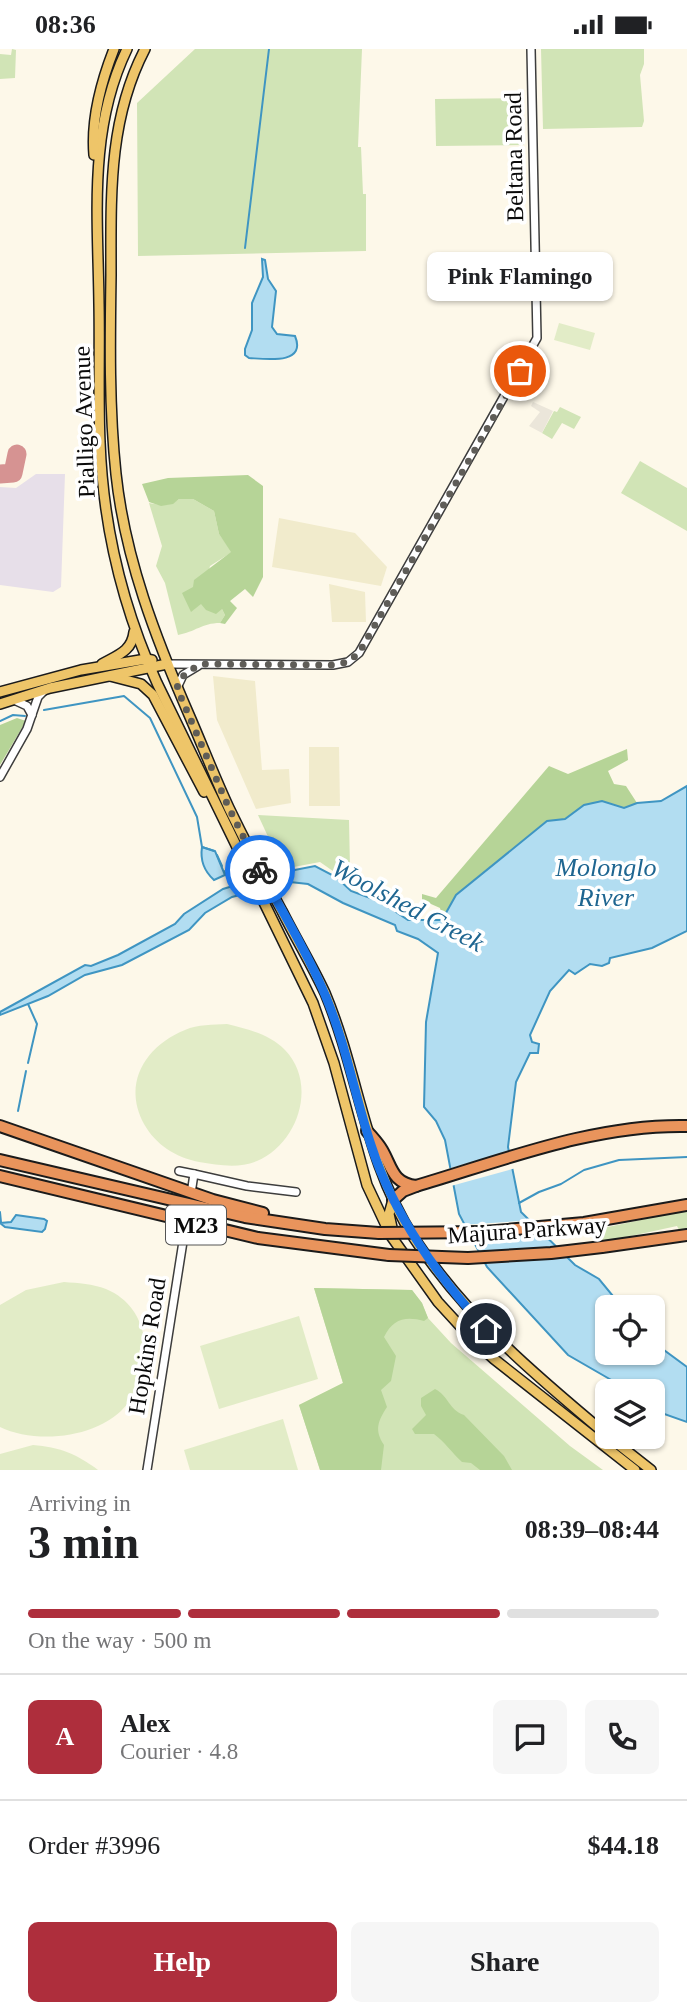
<!DOCTYPE html>
<html lang="en">
<head>
<meta charset="utf-8">
<style>
	body { margin:0; font-family:Georgia,serif; background:#f6f6f6; color:#202124; height:100vh; display:flex; flex-direction:column; font-size:26px; white-space:nowrap }
	* { box-sizing:border-box; margin:0 }
	p { font-size:23px; color:#757577 }
	.icon { flex:none; width:38px; height:38px; fill:none; stroke:currentColor; stroke-width:2; stroke-linecap:round; stroke-linejoin:round }
	.map { position:relative; height:1421px; overflow:hidden }
	.side { display:flex; flex-direction:column; background:#fff; flex:1 }
	.side>* { flex:none }
	.fabs { position:absolute; left:595px; top:1246px; display:grid; gap:14px }
	.fabs a { display:grid; place-items:center; width:70px; height:70px; border-radius:10px; background:#fff; box-shadow:0 2px 5px #0004; font-size:35px }
	.pin { position:absolute; display:grid; place-items:center; width:60px; height:60px; color:#fff; margin:-30px; border:4px solid #fff; border-radius:50%; box-shadow:0 2px 7px #0007 }
	.courier { position:absolute; display:grid; place-items:center; width:70px; height:70px; margin:-35px; border:5px solid #1a73e8; border-radius:50%; background:#fff; color:#222; box-shadow:0 2px 9px #0007 }
	.bubble { position:absolute; height:49px; border-radius:10px; background:#fff; box-shadow:0 2px 5px #0004; font-size:23px; font-weight:700; line-height:49px; text-align:center }
	.head em { font-style:normal; font-weight:700 }
	.head div { display:flex; flex-direction:column-reverse }
	.head { display:flex; align-items:center; justify-content:space-between; height:119px; padding:0 28px }
	h1 { font-size:46px; font-weight:700; line-height:52px }
	.bar { display:grid; grid-template-columns:repeat(4,1fr); gap:10px 7px; align-content:center; height:84px; padding:0 28px }
	.bar i { height:9px; border-radius:5px; background:#e0e0e0 }
	.bar .selected { background:#ae2e3c }
	.bar p { grid-column:span 4 }
	.line { display:flex; align-items:center; gap:18px; padding:0 28px; border-top:2px solid #e0e0e0 }
	.line div { flex:1 }
	.round { display:grid; place-items:center; flex:none; width:74px; height:74px; border-radius:10px; background:#f6f6f6 }
	.cta { display:flex; gap:14px; margin-top:auto; padding:14px 28px }
	.cta a { flex:1; height:80px; border-radius:10px; background:#ae2e3c; color:#fff; font-size:28px; font-weight:700; line-height:80px; text-align:center }
	.cta a+a { background:#f6f6f6; color:#202124 }
	.status { display:flex; justify-content:space-between; align-items:center; height:49px; padding:0 35px; background:#fff; direction:ltr }
	.status svg { height:19px; fill:currentColor }
	.map>svg:first-child { display:block }
	.industrial { fill:#e7dfe9 }
	.farmland { fill:#f1ebcc }
	.green { fill:#d1e4b6 }
	.forest { fill:#b6d497 }
	.pitch { fill:#e2ecc7 }
	.plaza { fill:#ebe6da }
	.water { fill:#b2ddf1; stroke:#3f95c2; stroke-width:2 }
	.pier { fill:#fdf8e9 }
	.lines { fill:none; stroke-linecap:round; stroke-linejoin:round }
	.stream { stroke:#3f95c2; stroke-width:2 }
	.taxiway { stroke:#d69392; stroke-width:19 }
	.minor-casing { stroke:#3d3d3d; stroke-width:10 }
	.major-casing { stroke:#1b1b1b; stroke-width:12 }
	.highway-casing { stroke:#1b1b1b; stroke-width:14 }
	.minor { stroke:#fff; stroke-width:7 }
	.major { stroke:#eec569; stroke-width:9 }
	.highway { stroke:#e9945c; stroke-width:10 }
	.highway-bridge-casing { stroke:#1b1b1b; stroke-width:14; stroke-linecap:butt }
	.highway-bridge { stroke:#e9945c; stroke-width:10 }
	.done { stroke:#5f5d58; stroke-width:7; stroke-dasharray:0 12.6 }
	.route { stroke:#1a73e8; stroke-width:9 }
	.labels { text-anchor:middle; stroke-width:7; stroke-linejoin:round; paint-order:stroke }
	.shield { fill:#fff; stroke:#545454; stroke-width:2 }
	.shield-label { font-size:23px; font-weight:bold; fill:#0a0a0a }
	.street-label { font-size:24px; fill:#0a0a0a; stroke:#fff }
	.water-label { font-size:26px; font-style:italic; fill:#1f6691; stroke:#fff }
</style>
</head>
<body>
<div class="status"><b>08:36</b><svg viewBox="0 0 49 12"><path d="M0 12V9h3v3zM5 12V6h3v6zM10 12V3h3v9zM15 12V0h3v12zM26 1h20v11H26zM47 4h2v5h-2z"/></svg></div>
<div class="map">
<svg width="687" height="1421" viewBox="0 0 687 1421">
	<rect width="100%" height="100%" fill="#fdf8e9"/>
	<path class="industrial" d="M36,425H65L61,538L53,543L0,536V438L16,439Z"/>
	<g class="farmland">
		<path d="M279,469L355,484L387,518L381,537L272,518Z"/>
		<path d="M329,535L365,543L366,573H332Z"/>
		<path d="M213,627L255,632L262,721L289,720L291,754L256,760L217,671Z"/>
		<path d="M309,698H339L340,757H309Z"/>
	</g>
	<g class="green">
		<path d="M12,0L16,1L15,29L0,30V5L11,6Z"/>
		<path d="M195,0H362L358,98H361L363,145H366V202L138,207L137,54Z"/>
		<path d="M541,0H644V15L640,26L644,72L642,78L543,80Z"/>
		<path d="M523,49L524,96L436,97L435,50Z"/>
		<path d="M560,358L581,368L574,380L562,374L552,390L542,384L554,362L557,363Z"/>
		<path d="M640,412L687,439V482L621,444Z"/>
		<path d="M179,450H193L214,462L219,485L232,503L210,517L201,554L222,560L225,566L220,574C202,574 195,583 178,586L165,534L156,517L162,497L149,454C161,456 169,458 179,450Z"/>
		<path d="M258,766L349,771L350,819L340,827L320,813L283,820Z"/>
		<path d="M687,1161V1179L679,1181L677,1177L603,1193L594,1181Z"/>
		<path d="M314,1239L412,1241L422,1254L428,1269L451,1294L570,1397L603,1421H320L299,1356L343,1334Z"/>
	</g>
	<g class="forest">
		<path d="M248,426L263,437V528L253,548L245,540L230,552L237,559L225,575L220,574L225,566L222,560L216,565L206,561L201,555L191,563L182,544L193,538L194,531L231,503L219,485L214,462L193,450H179L173,455L161,457L149,453L142,435L168,429Z"/>
		<path d="M17,669L26,672L0,716V676Z"/>
		<path d="M627,700L628,711L608,722L614,735L626,737L637,754L624,759L602,752L584,756L565,770L547,772L456,846L442,871L440,859L422,851V845L436,849L549,717L568,725Z"/>
		<path d="M314,1239L412,1241L422,1254L428,1269L424,1272C405,1267 393,1270 384,1288L396,1307L391,1332L381,1341L387,1358C378,1372 374,1381 384,1396L381,1421H320L299,1356L343,1334Z"/>
		<path d="M435,1340C448,1346 449,1361 464,1366L504,1407L512,1421H480L471,1414L462,1413C452,1404 445,1393 434,1385H415L412,1380L426,1366L421,1357V1349Z"/>
	</g>
	<g class="pitch">
		<path d="M559,274L595,284L590,301L554,291Z"/>
		<path d="M227,975C247,980 270,985 285,1001C318,1035 298,1095 257,1112C238,1120 218,1116 199,1113C175,1108 156,1096 144,1075C122,1035 145,997 185,981C198,975 213,976 227,975Z"/>
		<path d="M64,1233C78,1234 93,1235 106,1240C152,1259 155,1318 128,1354C102,1389 37,1396 0,1378V1256L26,1241Z"/>
		<path d="M299,1267L318,1330L219,1360L200,1297Z"/>
		<path d="M283,1370L298,1421H190L184,1401Z"/>
		<path d="M33,1396C59,1398 77,1405 98,1421H0V1405Z"/>
	</g>
	<path class="plaza" d="M533,353L553,362L542,384L529,377L540,363L531,357Z"/>
	<g class="water">
		<path d="M262,210L265,211L268,230L276,242L272,278L277,285L295,287C307,316 266,310 249,309L245,306V300L252,281V254L263,228Z"/>
		<path d="M687,737V882L652,899L610,909L609,914L602,917L590,915L575,925L569,921L550,942L530,986L532,993L539,995L538,1004H530L516,1033L508,1098L521,1163L575,1216L599,1230L622,1258H607V1304H653V1293L687,1318V1373L653,1361V1342H626L613,1332L568,1306L487,1218L459,1165L445,1091L436,1072L424,1058L426,973L438,904L418,890L397,882L395,876L343,854L308,835L290,833L232,848L205,864L189,881L122,916L85,926L48,947L0,966V963L85,916L91,917L118,906L175,875L184,865L223,840L269,826L315,817L336,828L351,842L381,853L408,871H442L456,846L547,772L565,770L584,756L602,752L624,759L637,754L661,752Z"/>
		<path d="M202,798L215,802L225,826L214,831C204,822 200,811 202,798Z"/>
		<path d="M16,1166L44,1170L47,1172L45,1180L42,1183L5,1178L0,1174L11,1173Z"/>
	</g>
	<g class="pier">
		<path d="M512,1102L516,1119L451,1137L447,1120Z"/>
		<path d="M535,1171L550,1185L468,1190L461,1176Z"/>
	</g>
	<g class="lines">
		<g class="stream">
			<path d="M245,199L269,0"/>
			<path d="M44,661L124,647L150,669L197,768L202,798L214,802"/>
			<path d="M0,672L13,666L25,667"/>
			<path d="M217,806L222,817"/>
			<path d="M224,822L233,839"/>
			<path d="M28,955L37,975L28,1014"/>
			<path d="M18,1062L26,1022"/>
			<path d="M519,1154L539,1143L561,1135L584,1121L619,1111L687,1108"/>
			<path d="M0,1163L1,1173"/>
		</g>
		<path class="taxiway" d="M0,425L13,424L17,405"/>
		<g class="minor-casing">
			<g id="minor">
				<path d="M167,615L333,616L348,613L359,604L537,289L531,0"/>
				<path d="M177,639L183,626L198,617"/>
				<path d="M14,651L27,657L32,666"/>
				<path d="M0,728L27,680L38,648L44,642"/>
				<path d="M179,1122L194,1125"/>
				<path d="M192,1138L194,1125L247,1137L296,1143"/>
				<path d="M147,1421L185,1180"/>
			</g>
		</g>
		<g class="major-casing">
			<g id="major">
				<path d="M127,0C88,81 98,168 99,255C100,301 98,347 100,393C103,476 123,559 157,634L313,954L334,1014L367,1136L391,1187L438,1253L471,1289L494,1310L635,1421"/>
				<path d="M145,0C108,71 111,147 111,226C110,292 109,359 116,425C125,510 156,590 190,668C203,698 215,729 229,759C246,794 264,829 282,862C296,890 312,916 325,944C359,1025 365,1113 414,1189C466,1268 535,1326 607,1386"/>
				<path d="M94,106C91,71 101,33 114,0"/>
				<path d="M102,615C118,606 132,602 134,583"/>
				<path d="M110,627L141,635L153,646L204,743"/>
				<path d="M0,643L81,621L146,610L152,611"/>
				<path d="M0,655L50,639L167,615"/>
				<path d="M393,1183L389,1165L393,1151"/>
				<path d="M609,1388L651,1421"/>
			</g>
		</g>
		<g class="highway-casing">
			<g id="highway">
				<path d="M0,1077L213,1151L263,1164"/>
				<path d="M367,1082C372,1088 378,1094 382,1101C392,1118 392,1134 416,1137"/>
				<path d="M0,1111L245,1168L325,1180L379,1184"/>
				<path d="M0,1127L258,1189L389,1206"/>
				<path d="M393,1151L403,1142L416,1137C504,1111 594,1075 687,1077"/>
				<path d="M484,1183L584,1174L687,1156"/>
				<path d="M602,1198L687,1186"/>
			</g>
		</g>
		<use href="#minor" class="minor"/>
		<use href="#major" class="major"/>
		<use href="#highway" class="highway"/>
		<g class="highway-bridge-casing">
			<g id="highway-bridge">
				<path d="M379,1184L484,1183"/>
				<path d="M389,1206L468,1209L551,1204L602,1198"/>
			</g>
		</g>
		<use href="#highway-bridge" class="highway-bridge"/>
	</g>
	<g class="lines">
		<path class="done" d="M260,821L228,757L177,639C181,625 190,621 202,615L333,616L348,613L359,604L520,322"/>
		<path class="route" d="M260,821C282,863 308,904 326,948C346,996 355,1047 371,1096C394,1167 437,1226 486,1280"/>
	</g>
	<g class="labels">
		<rect class="shield" x="166" y="1156.5" width="60" height="39" rx="5"/>
		<g class="shield-label">
			<text x="196" y="1184">M23</text>
		</g>
		<g class="street-label">
			<text transform="translate(514 108) rotate(-91)" y="8">Beltana Road</text>
			<text transform="translate(84 373) rotate(-92)" y="8">Pialligo Avenue</text>
			<text transform="translate(527 1181) rotate(-4)" y="8">Majura Parkway</text>
			<text transform="translate(147 1297) rotate(-81)" y="8">Hopkins Road</text>
		</g>
		<g class="water-label">
			<text x="606" y="827">Molonglo<tspan x="606" dy="30">River</tspan></text>
			<text transform="translate(408 856) rotate(28)" y="9">Woolshed Creek</text>
		</g>
	</g>
</svg>
<div class="fabs">
<a><svg class="icon" aria-label="locate" viewBox="0 0 24 24"><circle cx="12" cy="12" r="6"/><path d="M12 2v4M12 18v4M2 12h4M18 12h4"/></svg></a>
<a><svg class="icon" aria-label="layers" viewBox="0 0 24 24"><path d="M12 4l9 5-9 5-9-5zM3 14l9 5 9-5"/></svg></a>
</div>
<div class="pin" style="left:520px;top:322px;background:#ea580c"><svg class="icon" aria-label="bag" viewBox="0 0 24 24"><path d="M5 8h14l-1 12H6zM9 8a3 3 0 0 1 6 0"/></svg></div>
<div class="pin" style="left:486px;top:1280px;background:#1f2937"><svg class="icon" aria-label="home" viewBox="0 0 24 24"><path d="M3 11l9-7 9 7M6 9v11h12V9"/></svg></div>
<div class="courier" style="left:260px;top:821px"><svg class="icon" aria-label="bike" viewBox="0 0 24 24"><circle cx="6" cy="16" r="4"/><circle cx="18" cy="16" r="4"/><path d="M6 16l4-8h5l3 8M10 8l3 8H6M13 5h3"/></svg></div>
<div class="bubble" style="left:427px;top:203px;width:186px">Pink Flamingo</div>
</div>
<section class="side">
<div class="head"><div><h1>3 min</h1><p>Arriving in</p></div><em>08:39–08:44</em></div>
<div class="bar"><i class="selected"></i><i class="selected"></i><i class="selected"></i><i></i><p>On the way · 500 m</p></div>
<div class="line" style="height:126px"><b class="round" style="background:#ae2e3c;color:#fff">A</b><div><b>Alex</b><p>Courier · 4.8</p></div><a class="round"><svg class="icon" aria-label="chat" viewBox="0 0 24 24"><path d="M4 5h16v11H9l-5 4z"/></svg></a><a class="round"><svg class="icon" aria-label="phone" viewBox="0 0 24 24"><path d="M5 4h4l2 5-3 2q2 4 5 5l2-3 5 2v4C11 20 4 13 5 4z"/></svg></a></div>
<div class="line" style="height:91px"><div>Order #3996</div><b>$44.18</b></div>
<div class="cta"><a>Help</a><a>Share</a></div>
</section>
</body>
</html>
